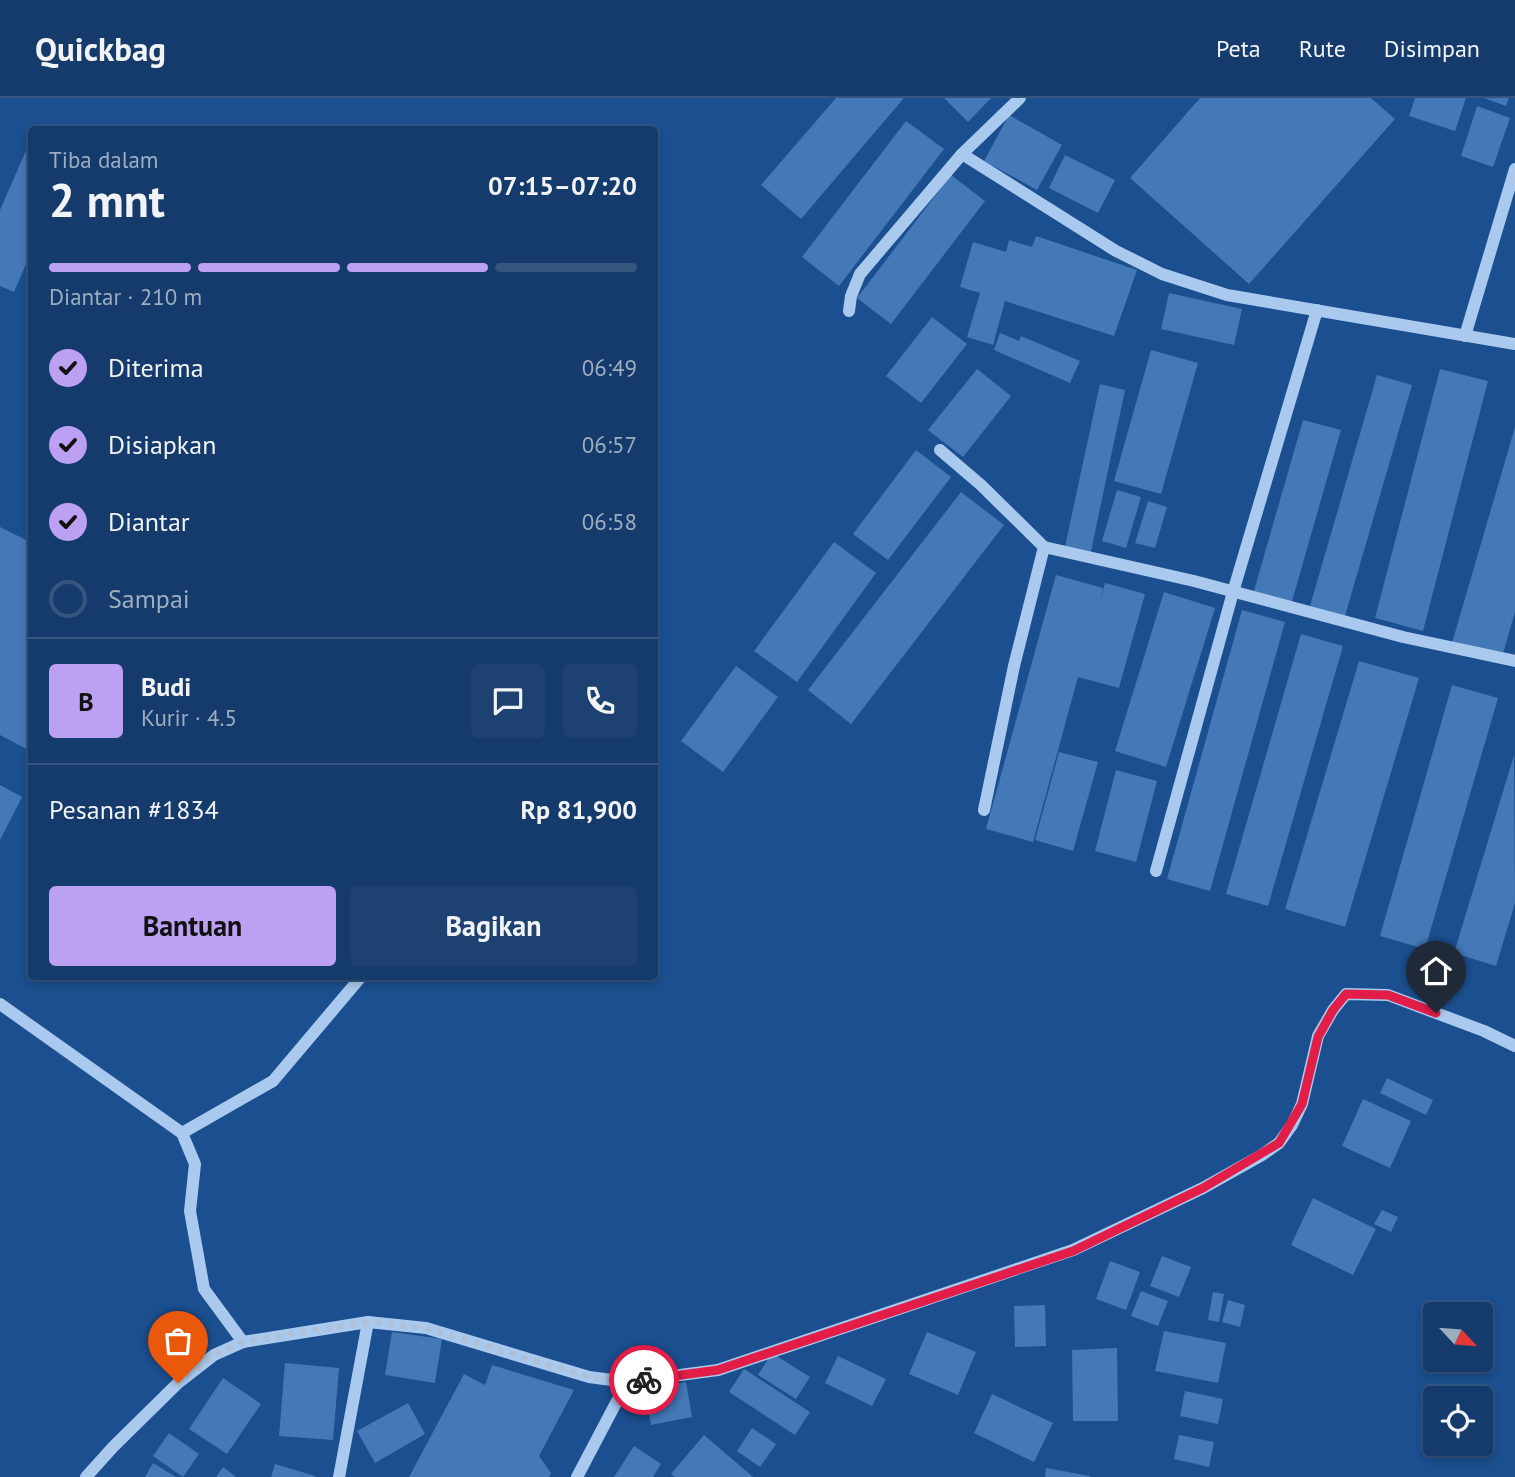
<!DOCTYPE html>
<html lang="id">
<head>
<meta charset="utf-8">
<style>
	body { margin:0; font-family:"PT Sans",sans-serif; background:#1d4271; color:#f1f3f6; height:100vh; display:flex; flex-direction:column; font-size:26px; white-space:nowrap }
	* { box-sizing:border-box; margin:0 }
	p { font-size:23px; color:#9dadc1 }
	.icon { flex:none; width:38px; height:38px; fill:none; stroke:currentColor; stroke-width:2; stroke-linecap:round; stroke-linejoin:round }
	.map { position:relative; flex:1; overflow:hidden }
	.sheet { position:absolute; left:28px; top:28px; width:630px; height:854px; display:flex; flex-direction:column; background:#143b6b; border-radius:7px; box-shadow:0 4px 10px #0003,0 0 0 2px #33557e }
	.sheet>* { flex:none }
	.needle { width:46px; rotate:116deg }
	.tools { position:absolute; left:1423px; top:1204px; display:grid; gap:14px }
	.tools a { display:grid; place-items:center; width:70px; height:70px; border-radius:7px; background:#143b6b; box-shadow:0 4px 10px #0003,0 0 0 2px #33557e; font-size:35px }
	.pin { position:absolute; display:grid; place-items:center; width:60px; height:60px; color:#fff; margin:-72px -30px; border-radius:50% 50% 50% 0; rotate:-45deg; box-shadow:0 0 7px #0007 }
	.pin .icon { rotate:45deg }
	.courier { position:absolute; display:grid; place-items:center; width:70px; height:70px; margin:-35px; border:5px solid #e11d48; border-radius:50%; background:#fff; color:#222; box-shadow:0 2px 9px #0007 }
	.head em { font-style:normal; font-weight:700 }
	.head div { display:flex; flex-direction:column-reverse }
	.head { display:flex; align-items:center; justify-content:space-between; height:119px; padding:0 21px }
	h1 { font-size:46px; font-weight:700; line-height:52px }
	.bar { display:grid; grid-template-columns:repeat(4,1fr); gap:10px 7px; align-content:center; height:84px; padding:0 21px }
	.bar i { height:9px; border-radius:5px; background:#33557e }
	.bar .current { background:#bca0f2 }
	.bar p { grid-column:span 4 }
	.line { display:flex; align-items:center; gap:18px; padding:0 21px; border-top:2px solid #33557e }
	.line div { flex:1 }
	.round { display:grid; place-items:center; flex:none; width:74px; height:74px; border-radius:7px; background:#1d4271 }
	ol { padding:0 21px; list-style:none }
	li { display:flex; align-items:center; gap:21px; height:77px }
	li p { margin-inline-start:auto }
	li .icon { padding:7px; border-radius:50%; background:#bca0f2; color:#111; stroke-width:4 }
	li:last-child { color:#9dadc1 }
	li i { width:38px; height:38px; border:4px solid #33557e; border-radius:50% }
	.button { display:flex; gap:14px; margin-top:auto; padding:14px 21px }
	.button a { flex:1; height:80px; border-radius:7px; background:#bca0f2; color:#111; font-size:28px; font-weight:700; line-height:80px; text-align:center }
	.button a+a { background:#1d4271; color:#f1f3f6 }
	header { display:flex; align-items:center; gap:42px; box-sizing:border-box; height:98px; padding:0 35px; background:#143b6b; border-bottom:2px solid #33557e }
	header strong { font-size:33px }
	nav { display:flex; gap:38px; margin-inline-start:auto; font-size:24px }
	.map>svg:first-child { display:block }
	.building { fill:#4478b7 }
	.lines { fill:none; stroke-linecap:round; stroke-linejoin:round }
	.minor { stroke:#a9c9ee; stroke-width:12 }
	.done { stroke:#afc1d8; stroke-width:7; stroke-dasharray:0 12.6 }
	.route { stroke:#e11d48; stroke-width:9 }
</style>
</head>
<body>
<header>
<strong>Quickbag</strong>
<nav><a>Peta</a><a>Rute</a><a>Disimpan</a></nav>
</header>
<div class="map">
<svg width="1515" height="1379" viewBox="0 0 1515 1379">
	<rect width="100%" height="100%" fill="#1b4f8f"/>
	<g class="building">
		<path d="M836,0H904L801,121L761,87Z"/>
		<path d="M944,0H991L968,24Z"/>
		<path d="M1200,0H1371L1395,21L1249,186L1130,80Z"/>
		<path d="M1415,0H1466L1455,33L1409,18Z"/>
		<path d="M1484,0H1509L1506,8Z"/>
		<path d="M1477,8L1510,20L1493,69L1461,58Z"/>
		<path d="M1009,17L1062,47L1037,92L984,63Z"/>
		<path d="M906,23L944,51L839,188L802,159Z"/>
		<path d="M32,39V152L14,194L0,188V112Z"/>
		<path d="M1065,57L1115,82L1098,115L1049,90Z"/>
		<path d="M951,77L985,103L891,226L857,200Z"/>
		<path d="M1036,138L1137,172L1114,238L1005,203L993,247L967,239L980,195L960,189L973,144L1006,154L1009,142L1032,149Z"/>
		<path d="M1169,195L1242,211L1234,247L1161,231Z"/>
		<path d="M932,219L967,246L921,305L886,278Z"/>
		<path d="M1000,235L1019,243L1021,238L1080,263L1070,285L994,252Z"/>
		<path d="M1151,252L1198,265L1161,396L1114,383Z"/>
		<path d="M977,271L1011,298L963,359L928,332Z"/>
		<path d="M1440,271L1488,283L1423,533L1375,520Z"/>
		<path d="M1377,277L1412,287L1345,518L1310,508Z"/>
		<path d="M1100,286L1125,292L1090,458L1064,453Z"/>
		<path d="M1303,322L1341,332L1291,507L1253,496Z"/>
		<path d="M1515,329V514L1502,559L1452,545Z"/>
		<path d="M916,352L951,379L888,462L853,436Z"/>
		<path d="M1117,392L1141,399L1126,450L1102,443Z"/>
		<path d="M961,394L1004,427L851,626L808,592Z"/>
		<path d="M1148,403L1167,409L1155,450L1135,445Z"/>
		<path d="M0,429L32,445V654L0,637Z"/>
		<path d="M834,444L876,475L797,584L754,553Z"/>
		<path d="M1056,477L1103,490L1100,503L1105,485L1145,496L1119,590L1078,579L1033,744L986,731Z"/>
		<path d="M1164,494L1215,510L1166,669L1115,653Z"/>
		<path d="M1242,512L1285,524L1210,793L1167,781Z"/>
		<path d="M1301,536L1343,548L1268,808L1226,796Z"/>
		<path d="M1359,563L1419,580L1345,829L1285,811Z"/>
		<path d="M736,568L778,599L723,674L681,643Z"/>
		<path d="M1452,587L1498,600L1425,851L1380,838Z"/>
		<path d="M1059,654L1098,664L1073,753L1035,742Z"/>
		<path d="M1514,657L1515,805L1496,868L1454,855Z"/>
		<path d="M1116,672L1157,683L1136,764L1095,753Z"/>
		<path d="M0,687L22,699L0,742Z"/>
		<path d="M1387,980L1433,1002L1426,1017L1380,995Z"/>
		<path d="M1363,1001L1411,1023L1390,1070L1342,1048Z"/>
		<path d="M1313,1100L1376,1131L1353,1177L1291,1147Z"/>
		<path d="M1382,1112L1398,1119L1391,1134L1374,1126Z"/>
		<path d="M1162,1158L1191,1169L1179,1199L1150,1188Z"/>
		<path d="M1110,1163L1140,1174L1126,1212L1096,1201Z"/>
		<path d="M1141,1193L1168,1203L1158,1228L1131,1218Z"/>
		<path d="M1213,1194L1224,1196L1219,1224L1208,1222Z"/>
		<path d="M1228,1202L1245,1207L1240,1229L1222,1224Z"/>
		<path d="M1045,1207L1046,1248L1015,1249L1014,1208Z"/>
		<path d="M1164,1233L1226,1245L1218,1285L1155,1273Z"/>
		<path d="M392,1234L442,1241L435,1285L385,1277Z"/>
		<path d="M927,1234L976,1254L958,1297L909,1276Z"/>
		<path d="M1117,1250L1118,1323H1073L1072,1252Z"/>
		<path d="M772,1255L810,1279L796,1301L758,1277Z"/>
		<path d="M838,1258L886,1281L872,1308L825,1285Z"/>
		<path d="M285,1265L339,1270L333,1342L279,1338Z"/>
		<path d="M492,1267L574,1292L539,1358L551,1375L549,1379H409L464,1276L485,1287Z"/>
		<path d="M744,1271L810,1314L795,1337L729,1294Z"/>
		<path d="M223,1280L261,1306L227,1356L189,1331Z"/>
		<path d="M686,1284L692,1319L651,1327L645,1292Z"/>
		<path d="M1185,1293L1223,1301L1218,1326L1180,1318Z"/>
		<path d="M992,1296L1053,1325L1034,1364L974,1335Z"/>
		<path d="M408,1305L425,1336L375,1365L357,1333Z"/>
		<path d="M752,1330L776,1346L760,1369L737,1353Z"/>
		<path d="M169,1335L199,1356L183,1379L153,1358Z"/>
		<path d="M704,1337L753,1379H675L671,1376Z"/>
		<path d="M1179,1337L1214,1344L1209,1369L1174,1361Z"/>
		<path d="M634,1348L661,1366L653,1379H614Z"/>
		<path d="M153,1365L176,1379H145Z"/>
		<path d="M275,1366L315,1378V1379H271Z"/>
		<path d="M223,1369L236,1379H216Z"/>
		<path d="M1046,1370L1090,1378V1379H1045Z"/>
	</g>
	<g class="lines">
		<g class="minor">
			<path d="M962,56L1116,153L1162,176L1227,197L1515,246"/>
			<path d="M849,213L851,198L860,176L962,56L1020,0"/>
			<path d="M1465,238L1515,71"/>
			<path d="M940,352L981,387L1044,449L1014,568L984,712"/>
			<path d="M1044,449L1194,483L1403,539L1515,563"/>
			<path d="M1156,773L1233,494L1317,212"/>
			<path d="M0,906L182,1035L195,1066L190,1113L204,1191L243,1244"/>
			<path d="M182,1035L273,983L360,880"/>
			<path d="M86,1379L113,1349L178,1285L214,1257L243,1244L368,1224L426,1230L589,1279L627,1284L718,1272L1073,1152L1203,1090L1262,1057L1279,1045L1292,1027L1302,1006L1318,938L1333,912L1346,896L1388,897L1484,933L1515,948"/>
			<path d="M339,1379L368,1224"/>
			<path d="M577,1379L627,1284"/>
		</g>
	</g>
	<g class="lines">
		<path class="done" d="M178,1285L214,1257L243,1244L368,1224L426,1230L589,1279L627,1284L644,1282"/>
		<path class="route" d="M644,1282L718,1272L1002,1177L1073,1153L1203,1090L1279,1045L1302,1006L1318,939L1333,912L1346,896L1388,897L1436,915"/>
	</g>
</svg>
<div class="tools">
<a><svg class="needle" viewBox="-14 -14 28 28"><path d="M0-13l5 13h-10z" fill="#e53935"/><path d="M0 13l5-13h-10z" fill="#9dadc1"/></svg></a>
<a><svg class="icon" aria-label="locate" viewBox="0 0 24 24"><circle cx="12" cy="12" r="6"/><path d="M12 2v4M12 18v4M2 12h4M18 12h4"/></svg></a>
</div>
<div class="pin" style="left:178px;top:1285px;background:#ea580c"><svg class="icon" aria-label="bag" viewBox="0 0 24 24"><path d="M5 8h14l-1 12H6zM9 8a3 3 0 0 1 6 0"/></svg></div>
<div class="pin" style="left:1436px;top:915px;background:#1f2937"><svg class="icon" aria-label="home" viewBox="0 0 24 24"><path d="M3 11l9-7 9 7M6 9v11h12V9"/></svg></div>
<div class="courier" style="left:644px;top:1282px"><svg class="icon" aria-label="bike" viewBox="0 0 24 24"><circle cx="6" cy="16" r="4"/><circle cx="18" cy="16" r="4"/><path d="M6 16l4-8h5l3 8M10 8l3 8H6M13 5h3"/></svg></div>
<section class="sheet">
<div class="head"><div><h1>2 mnt</h1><p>Tiba dalam</p></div><em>07:15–07:20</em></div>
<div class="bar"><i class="current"></i><i class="current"></i><i class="current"></i><i></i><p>Diantar · 210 m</p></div>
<ol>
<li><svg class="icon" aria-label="check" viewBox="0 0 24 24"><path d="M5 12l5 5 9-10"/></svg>Diterima<p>06:49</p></li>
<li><svg class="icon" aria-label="check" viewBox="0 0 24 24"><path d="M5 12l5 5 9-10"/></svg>Disiapkan<p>06:57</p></li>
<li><svg class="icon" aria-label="check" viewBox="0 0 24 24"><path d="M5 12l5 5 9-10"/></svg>Diantar<p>06:58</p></li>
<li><i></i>Sampai</li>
</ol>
<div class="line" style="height:126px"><b class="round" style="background:#bca0f2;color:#111">B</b><div><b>Budi</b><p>Kurir · 4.5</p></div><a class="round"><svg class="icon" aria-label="chat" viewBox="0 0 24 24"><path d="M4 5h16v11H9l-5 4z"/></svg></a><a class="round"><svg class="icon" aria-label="phone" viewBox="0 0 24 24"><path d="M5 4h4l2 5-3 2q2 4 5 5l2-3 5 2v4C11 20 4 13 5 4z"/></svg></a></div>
<div class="line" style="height:91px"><div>Pesanan #1834</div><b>Rp 81,900</b></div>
<div class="button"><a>Bantuan</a><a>Bagikan</a></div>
</section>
</div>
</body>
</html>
